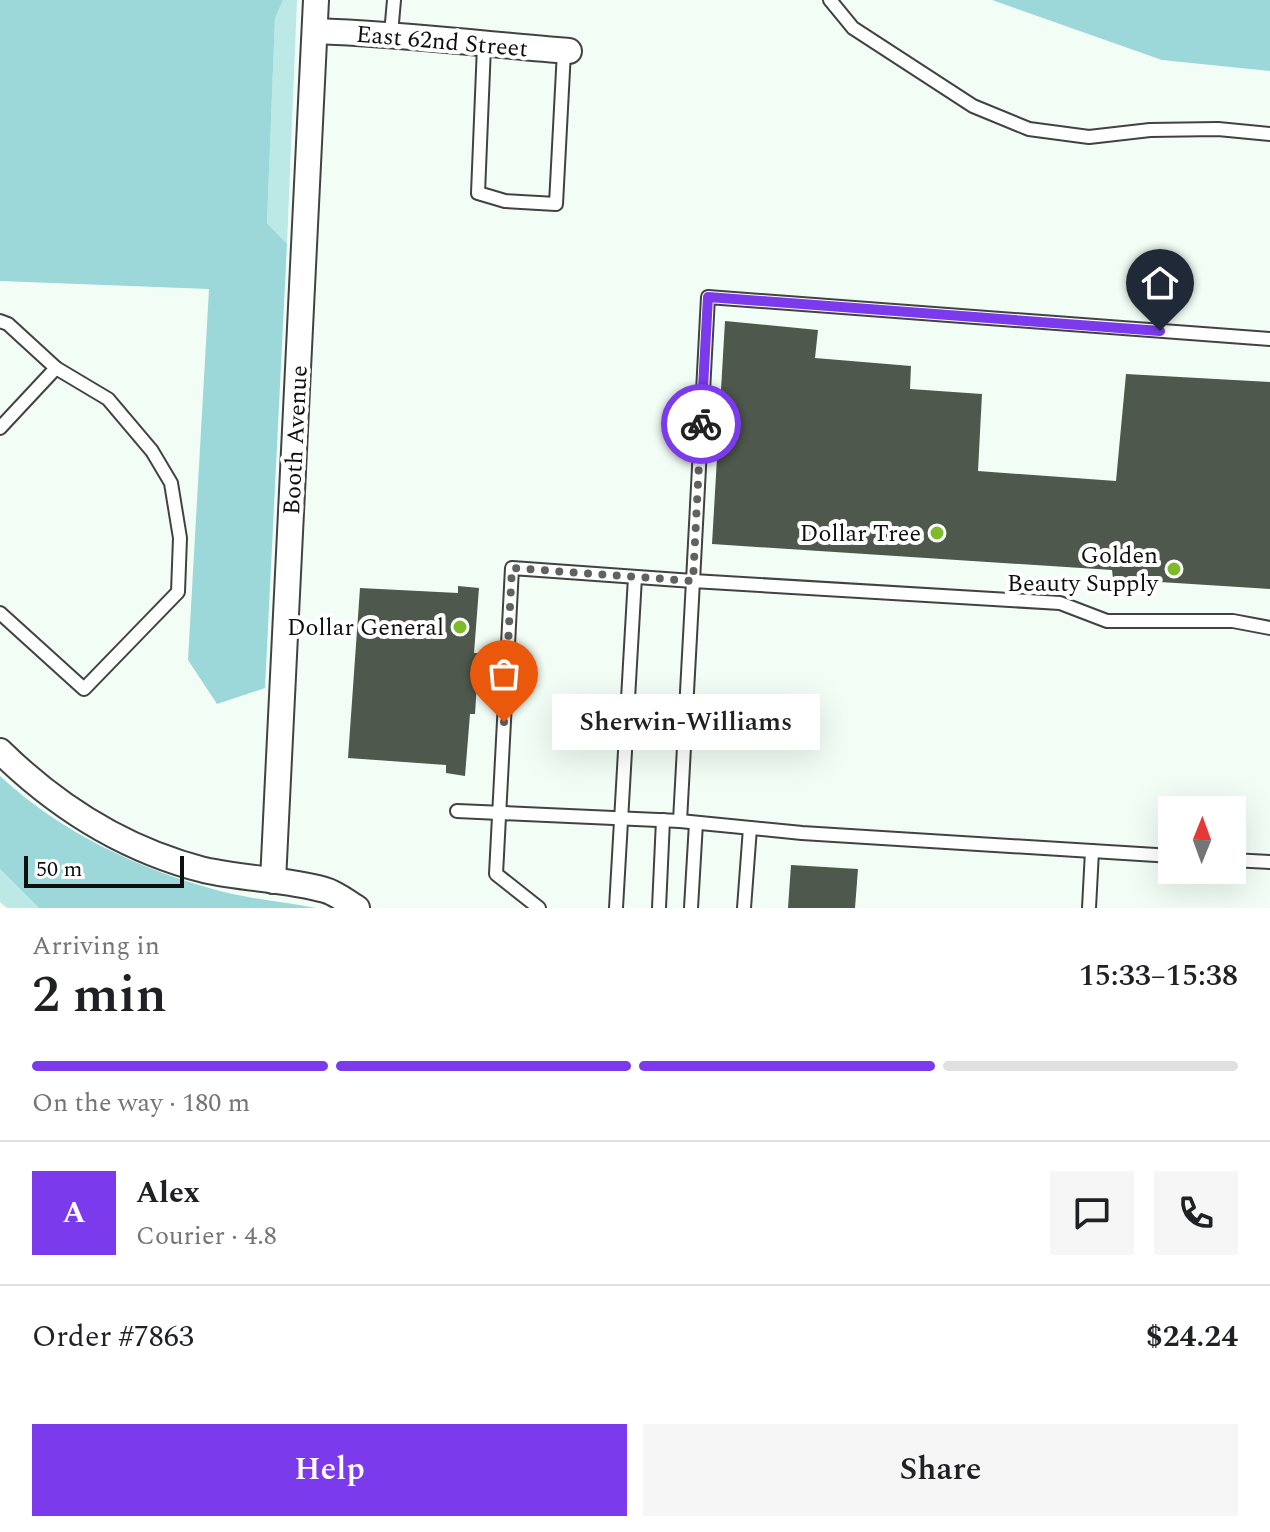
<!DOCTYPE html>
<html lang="en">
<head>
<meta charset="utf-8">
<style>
	body { margin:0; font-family:Spectral,serif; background:#f6f6f6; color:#202124; height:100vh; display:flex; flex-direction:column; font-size:30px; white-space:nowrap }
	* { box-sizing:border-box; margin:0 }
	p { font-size:26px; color:#757577 }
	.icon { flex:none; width:44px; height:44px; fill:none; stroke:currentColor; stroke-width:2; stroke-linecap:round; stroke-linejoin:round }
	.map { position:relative; height:908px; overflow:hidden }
	.sheet { display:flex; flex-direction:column; background:#fff; flex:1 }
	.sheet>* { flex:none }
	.needle { width:52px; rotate:1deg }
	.controls { position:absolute; left:1158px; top:796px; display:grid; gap:16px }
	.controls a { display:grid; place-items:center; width:88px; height:88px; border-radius:0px; background:#fff; box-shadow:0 8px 32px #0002; font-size:40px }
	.scale { position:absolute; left:24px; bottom:20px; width:160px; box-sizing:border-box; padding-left:8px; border:4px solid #0f0f0f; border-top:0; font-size:22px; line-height:28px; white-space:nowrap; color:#0f0f0f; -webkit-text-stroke:6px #fff; paint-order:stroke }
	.pin { position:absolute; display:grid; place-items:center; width:68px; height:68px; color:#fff; margin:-82px -34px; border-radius:50% 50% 50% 0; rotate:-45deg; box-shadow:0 0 8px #0007 }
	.pin .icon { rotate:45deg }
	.courier { position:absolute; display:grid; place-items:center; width:80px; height:80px; margin:-40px; border:6px solid #7c3aed; border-radius:50%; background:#fff; color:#222; box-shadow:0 2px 10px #0007 }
	.bubble { position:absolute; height:56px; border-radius:0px; background:#fff; box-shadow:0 8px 32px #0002; font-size:26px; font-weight:600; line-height:56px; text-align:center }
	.overview em { font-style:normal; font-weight:600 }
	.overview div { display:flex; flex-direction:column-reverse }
	.overview { display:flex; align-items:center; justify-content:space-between; height:136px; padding:0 32px }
	h1 { font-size:52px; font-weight:600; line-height:60px }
	.bar { display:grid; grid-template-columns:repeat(4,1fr); gap:12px 8px; align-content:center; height:96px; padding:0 32px }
	.bar i { height:10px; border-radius:6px; background:#e0e0e0 }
	.bar .current { background:#7c3aed }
	.bar p { grid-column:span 4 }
	.line { display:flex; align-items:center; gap:20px; padding:0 32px; border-top:2px solid #e0e0e0 }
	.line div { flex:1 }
	.round { display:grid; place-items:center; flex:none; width:84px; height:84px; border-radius:0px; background:#f6f6f6 }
	.primary-button { display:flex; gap:16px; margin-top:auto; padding:16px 32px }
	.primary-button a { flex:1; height:92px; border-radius:0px; background:#7c3aed; color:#fff; font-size:32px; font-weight:600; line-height:92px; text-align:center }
	.primary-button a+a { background:#f6f6f6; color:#202124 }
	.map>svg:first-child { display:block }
	.green { fill:#bce8e6 }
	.forest { fill:#9cd7d9 }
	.building { fill:#4e584c }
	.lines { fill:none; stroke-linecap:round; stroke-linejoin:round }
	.lane-casing { stroke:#424242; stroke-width:16 }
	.street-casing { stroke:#424242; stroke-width:28 }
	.lane { stroke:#fff; stroke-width:12 }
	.street { stroke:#fff; stroke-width:24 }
	.done { stroke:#5e6360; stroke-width:8; stroke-dasharray:0 14.4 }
	.route { stroke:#7c3aed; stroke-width:10 }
	.poi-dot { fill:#7ebb2b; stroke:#fff; stroke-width:3 }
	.labels { text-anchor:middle; stroke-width:8; stroke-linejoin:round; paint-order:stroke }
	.street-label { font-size:24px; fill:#0f0f0f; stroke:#fff }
	.poi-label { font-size:24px; fill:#0f0f0f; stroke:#fff; text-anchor:end }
</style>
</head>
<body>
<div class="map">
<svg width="1270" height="908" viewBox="0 0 1270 908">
	<rect width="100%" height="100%" fill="#f2fef5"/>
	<g class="green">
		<path d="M283,0H297L287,244L267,223L275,17Z"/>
		<path d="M0,869L39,908H7L0,902Z"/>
	</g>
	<g class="forest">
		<path d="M0,0H283L275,18L267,223L287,244L265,688L217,704L188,660L209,289L0,281Z"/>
		<path d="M992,0H1270V71L1162,60Z"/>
		<path d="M0,776C60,832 140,870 220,891C251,899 284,902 316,908H39L0,869Z"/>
	</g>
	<g class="building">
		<path d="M725,321L818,330L815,358L911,366L910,389L982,394L978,471L1116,481L1126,374L1270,382V589L1113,579L1112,570L712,544Z"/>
		<path d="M458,586L479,588L474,653H479L475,714H470L465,776L446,773V765L348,758L360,588L458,593Z"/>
		<path d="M791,865L858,869L855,908H788Z"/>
	</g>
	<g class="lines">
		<g class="lane-casing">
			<g id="lane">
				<path d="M830,0L853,28L973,106L1029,129L1089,137L1150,130L1218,129L1270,134"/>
				<path d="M391,34L394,0"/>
				<path d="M484,46L478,193L505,201L556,204L564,51"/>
				<path d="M0,321L8,324L56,368"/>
				<path d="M0,428L56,368L108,399L152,451L171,483L180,538L178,592L84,689L0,613"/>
				<path d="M457,811L680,821L802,833L1172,856"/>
				<path d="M680,821L693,581L1060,603L1107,621H1233L1270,628"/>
				<path d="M1232,860L1270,862"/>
				<path d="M539,908L496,874L512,568L693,581L708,297L1270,339"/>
				<path d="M616,908L635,577"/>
				<path d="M659,908L663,820"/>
				<path d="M691,908L696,823"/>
				<path d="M744,908L750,828"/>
				<path d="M1089,908L1092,851"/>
			</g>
		</g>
		<g class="street-casing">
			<g id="street">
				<path d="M315,31C400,34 484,44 569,51"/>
				<path d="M0,751C57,807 126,850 204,870C244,879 286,879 325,890C336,893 347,902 357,908"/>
				<path d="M273,881L316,0"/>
			</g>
		</g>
		<use href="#lane" class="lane"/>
		<use href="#street" class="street"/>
	</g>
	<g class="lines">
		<path class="done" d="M504,722L512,568L693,581L701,424"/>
		<path class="route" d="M701,424L708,297L1160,331"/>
	</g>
	<g class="poi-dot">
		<circle cx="937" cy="533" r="8"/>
		<circle cx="1174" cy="569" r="8"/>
		<circle cx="460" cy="627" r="8"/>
	</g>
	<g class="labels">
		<g class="street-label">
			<text transform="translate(442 41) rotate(5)" y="8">East 62nd Street</text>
			<text transform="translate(295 440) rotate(-87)" y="8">Booth Avenue</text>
		</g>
		<g class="poi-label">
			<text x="921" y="541">Dollar Tree</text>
			<text x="1158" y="563">Golden<tspan x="1158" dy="28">Beauty Supply</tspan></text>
			<text x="444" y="635">Dollar General</text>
		</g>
	</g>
</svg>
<div class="controls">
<a><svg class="needle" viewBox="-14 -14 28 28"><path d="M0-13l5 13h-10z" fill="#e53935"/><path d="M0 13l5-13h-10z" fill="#757577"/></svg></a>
</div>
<div class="scale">50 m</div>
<div class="pin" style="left:504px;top:722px;background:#ea580c"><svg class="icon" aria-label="bag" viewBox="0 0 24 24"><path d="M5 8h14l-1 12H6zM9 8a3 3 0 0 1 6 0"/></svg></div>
<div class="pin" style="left:1160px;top:331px;background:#1f2937"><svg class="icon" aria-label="home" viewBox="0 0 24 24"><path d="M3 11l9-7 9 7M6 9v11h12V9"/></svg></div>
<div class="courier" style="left:701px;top:424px"><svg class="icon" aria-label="bike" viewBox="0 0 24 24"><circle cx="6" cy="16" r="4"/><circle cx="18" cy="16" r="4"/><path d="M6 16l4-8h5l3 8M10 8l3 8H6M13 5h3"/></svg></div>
<div class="bubble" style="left:552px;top:694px;width:268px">Sherwin-Williams</div>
</div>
<section class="sheet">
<div class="overview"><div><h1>2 min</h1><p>Arriving in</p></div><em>15:33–15:38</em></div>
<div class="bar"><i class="current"></i><i class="current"></i><i class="current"></i><i></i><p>On the way · 180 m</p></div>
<div class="line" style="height:144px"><b class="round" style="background:#7c3aed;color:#fff">A</b><div><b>Alex</b><p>Courier · 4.8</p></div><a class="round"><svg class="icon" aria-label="chat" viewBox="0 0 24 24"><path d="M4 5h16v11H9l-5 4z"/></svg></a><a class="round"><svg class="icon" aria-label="phone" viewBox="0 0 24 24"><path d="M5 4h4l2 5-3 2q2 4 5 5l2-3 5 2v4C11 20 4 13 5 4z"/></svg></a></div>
<div class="line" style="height:104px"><div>Order #7863</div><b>$24.24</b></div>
<div class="primary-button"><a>Help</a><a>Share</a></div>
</section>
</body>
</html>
